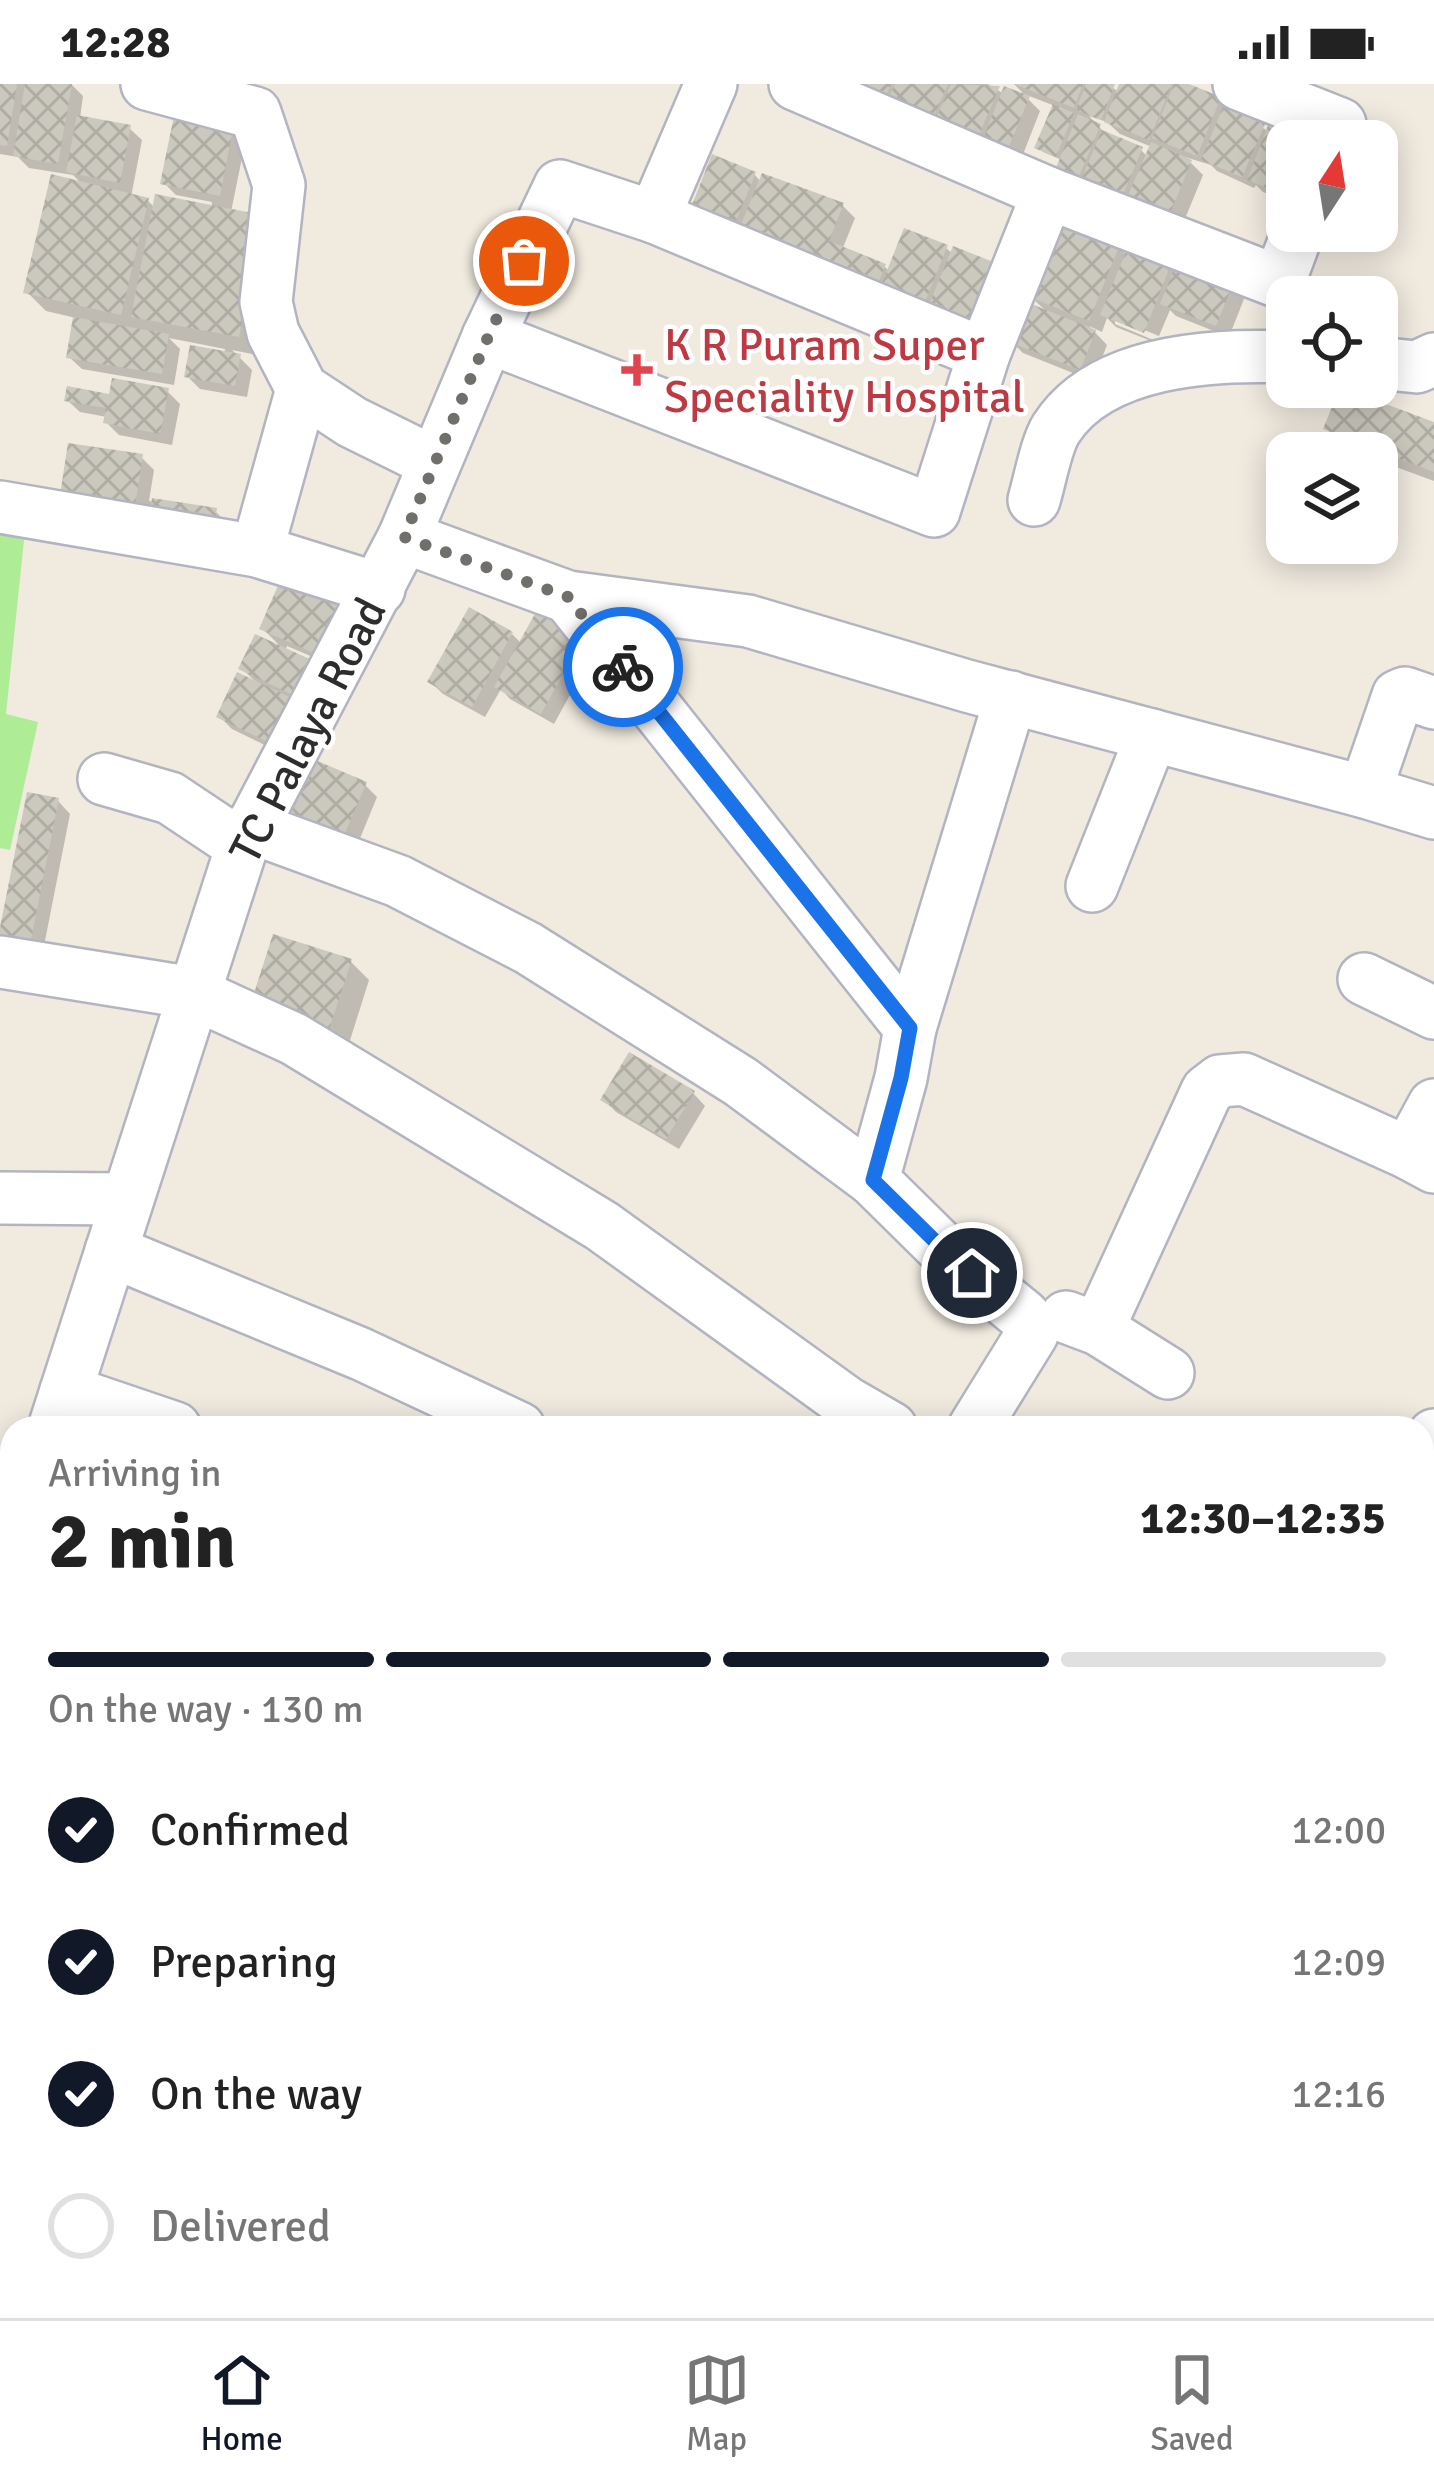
<!DOCTYPE html>
<html lang="en">
<head>
<meta charset="utf-8">
<style>
	body { margin:0; font-family:Signika,sans-serif; background:#f2f2f2; color:#222; height:100vh; display:flex; flex-direction:column; font-size:45px; white-space:nowrap }
	* { box-sizing:border-box; margin:0 }
	p { font-size:39px; color:#767676 }
	.icon { flex:none; width:66px; height:66px; fill:none; stroke:currentColor; stroke-width:2; stroke-linecap:round; stroke-linejoin:round }
	.map { position:relative; flex:1; overflow:hidden }
	.panel { position:absolute; left:0px; top:1332px; width:1434px; height:903px; display:flex; flex-direction:column; background:#fff; border-radius:36px 36px 0 0; box-shadow:0 6px 30px #0003 }
	.panel>* { flex:none }
	.needle { width:78px; rotate:12deg }
	.buttons { position:absolute; left:1266px; top:36px; display:grid; gap:24px }
	.buttons a { display:grid; place-items:center; width:132px; height:132px; border-radius:24px; background:#fff; box-shadow:0 6px 30px #0003; font-size:60px }
	.pin { position:absolute; display:grid; place-items:center; width:102px; height:102px; color:#fff; margin:-51px; border:6px solid #fff; border-radius:50%; box-shadow:0 3px 12px #0007 }
	.courier { position:absolute; display:grid; place-items:center; width:120px; height:120px; margin:-60px; border:9px solid #1a73e8; border-radius:50%; background:#fff; color:#222; box-shadow:0 3px 15px #0007 }
	.overview em { font-style:normal; font-weight:700 }
	.overview div { display:flex; flex-direction:column-reverse }
	.overview { display:flex; align-items:center; justify-content:space-between; height:204px; padding:0 48px }
	h1 { font-size:78px; font-weight:700; line-height:90px }
	.bar { display:grid; grid-template-columns:repeat(4,1fr); gap:18px 12px; align-content:center; height:144px; padding:0 48px }
	.bar i { height:15px; border-radius:9px; background:#e0e0e0 }
	.bar .selected { background:#111827 }
	.bar p { grid-column:span 4 }
	ol { padding:0 48px; list-style:none }
	li { display:flex; align-items:center; gap:36px; height:132px }
	li p { margin-inline-start:auto }
	li .icon { padding:12px; border-radius:50%; background:#111827; color:#fff; stroke-width:4 }
	li:last-child { color:#767676 }
	li i { width:66px; height:66px; border:6px solid #e0e0e0; border-radius:50% }
	.status { display:flex; justify-content:space-between; align-items:center; height:84px; padding:0 60px; background:#fff; direction:ltr }
	.status svg { height:33px; fill:currentColor }
	.dock { display:flex; justify-content:space-around; align-items:center; height:168px; border-top:3px solid #e0e0e0; background:#fff; font-size:33px; color:#767676 }
	.dock a { display:grid; justify-items:center; gap:6px }
	.dock .selected { color:#111827 }
	.map>svg:first-child { display:block }
	.grass { fill:#afec96 }
	.shadow { fill:#0003; fill-rule:evenodd }
	.building { fill:url(#building-cross-hatch) }
	.lines { fill:none; stroke-linecap:round; stroke-linejoin:round }
	.minor-casing { stroke:#b3b4c2; stroke-width:56 }
	.highway-casing { stroke:#cdcdcd; stroke-width:70 }
	.path { stroke:#cdcdcd; stroke-width:8; stroke-dasharray:9 6; stroke-linecap:butt }
	.minor { stroke:#fff; stroke-width:51 }
	.highway { stroke:#ffab5b; stroke-width:66 }
	.done { stroke:#716f6b; stroke-width:12; stroke-dasharray:0 21.6 }
	.route { stroke:#1a73e8; stroke-width:15 }
	.health-dot { fill:#e0444e; stroke:#fff; stroke-width:4.5 }
	.labels { text-anchor:middle; stroke-width:9; stroke-linejoin:round; paint-order:stroke }
	.health-label { font-size:45px; fill:#be3a42; stroke:#fff; text-anchor:start }
	.street-label { font-size:45px; fill:#2d2d2d; stroke:#fff }
</style>
</head>
<body>
<div class="status"><b>12:28</b><svg viewBox="0 0 49 12"><path d="M0 12V9h3v3zM5 12V6h3v6zM10 12V3h3v9zM15 12V0h3v12zM26 1h20v11H26zM47 4h2v5h-2z"/></svg></div>
<div class="map">
<svg width="1434" height="2234" viewBox="0 0 1434 2234">
	<defs>
		<pattern id="building-cross-hatch" width="8" height="8" patternUnits="userSpaceOnUse" patternTransform="scale(3)"><rect width="8" height="8" fill="#cbc8bd"/><path d="M0 0l8 8M0 8l8-8" fill="none" stroke="#afaca3"/></pattern>
	</defs>
	<rect width="100%" height="100%" fill="#f0eadf"/>
	<path class="grass" d="M0,441L25,446L6,630L38,638L10,766L0,764Z"/>
	<g class="shadow">
		<path d="M0,0H71L83,12L80,34L129,44L142,56L131,113L147,116L155,124H211L212,118L176,111L164,99L232,46L245,59L231,128L257,271L232,266L252,286L247,313L200,305L187,292L224,270L225,265L169,254L180,265L174,301L82,285L69,273L76,234L46,227L27,208L83,101L73,91L29,84L18,73L0,70Z"/>
		<path d="M827,0H988L1004,10L1028,15L1040,27L1018,83Z"/>
		<path d="M1014,0H1107L1119,8L1123,0H1180L1219,15L1232,28L1287,57V117L1263,108L1256,101L1254,104L1217,87L1211,81L1185,73L1203,91L1182,142L1095,113L1062,76L1043,68L1038,63L1055,22L1024,10ZM1089,32L1107,38L1120,50L1152,63L1148,73L1141,66L1104,48Z"/>
		<path d="M754,90L761,98L842,121L855,134L842,166L885,183L890,188L946,164L953,170L987,258L706,138Z"/>
		<path d="M1118,162L1128,172L1170,183L1176,189L1232,203L1244,215L1229,253L1176,232L1170,226L1156,259L1116,243L1107,234L1102,248L1089,242L1107,261L1093,297L1023,269L1010,256L1049,230L1030,212ZM1115,234L1159,252L1156,257L1115,240Z"/>
		<path d="M167,307L180,320L172,361L119,351L106,338L107,333L80,328L67,316Z"/>
		<path d="M1434,341V397L1377,376V369H1359L1346,364L1327,345Z"/>
		<path d="M141,373L154,386L149,417L215,427L228,440L76,422Z"/>
		<path d="M285,492L336,583L287,562L285,567L312,580L287,672L232,645L219,632L257,599L241,584L284,566L262,544Z"/>
		<path d="M537,532L593,569L554,640L510,615L501,605L485,633L443,610L431,598L512,550L522,560Z"/>
		<path d="M303,674L365,701L377,713L354,769Z"/>
		<path d="M58,717L70,730L40,882L12,877Z"/>
		<path d="M350,877L369,896L346,969L271,946Z"/>
		<path d="M693,1009L705,1022L679,1065L616,1028L604,1016Z"/>
	</g>
	<g class="building">
		<path d="M0,0H17L7,62L0,61Z"/>
		<path d="M25,0H72L58,80L13,72Z"/>
		<path d="M836,0H891L882,20Z"/>
		<path d="M895,0H948L930,41L885,22Z"/>
		<path d="M951,0L1000,2L975,60L933,42Z"/>
		<path d="M1014,0H1083L1074,24Z"/>
		<path d="M1086,0H1115L1101,36L1076,26Z"/>
		<path d="M1119,0H1172L1149,56L1104,38Z"/>
		<path d="M1174,0H1189L1221,13L1197,72L1152,54Z"/>
		<path d="M1004,2L1030,12L1005,72L980,62Z"/>
		<path d="M1053,20L1074,29L1056,73L1034,64Z"/>
		<path d="M1223,23L1265,40L1242,93L1201,76Z"/>
		<path d="M1078,30L1101,40L1078,95L1055,86Z"/>
		<path d="M77,31L131,41L120,99L66,88Z"/>
		<path d="M1272,31L1316,57H1287V112L1247,96Z"/>
		<path d="M174,32L233,44L220,112L160,100Z"/>
		<path d="M1102,46L1143,63L1120,118L1079,101Z"/>
		<path d="M1151,58L1192,76L1169,132L1127,114Z"/>
		<path d="M712,70L756,88L733,144L690,126Z"/>
		<path d="M762,89L844,119L829,157L886,180L876,204L738,148Z"/>
		<path d="M51,90L149,114L121,231L23,209Z"/>
		<path d="M155,110L262,131L239,253L131,233Z"/>
		<path d="M1058,135L1120,160L1089,237L1027,212Z"/>
		<path d="M904,144L948,161L924,220L880,204Z"/>
		<path d="M953,162L1001,181L975,247L926,228Z"/>
		<path d="M1128,163L1171,180L1144,249L1100,231Z"/>
		<path d="M1177,178L1233,200L1216,242L1160,220Z"/>
		<path d="M1024,217L1096,246L1080,286L1007,257Z"/>
		<path d="M73,233L169,250L162,290L66,274Z"/>
		<path d="M190,261L241,270L235,302L184,293Z"/>
		<path d="M112,294L169,304L160,350L103,339L106,324L64,317L67,302L109,310Z"/>
		<path d="M1340,303L1434,338V388L1323,345Z"/>
		<path d="M68,359L143,370L135,423L60,411Z"/>
		<path d="M152,414L217,424L213,450L148,441Z"/>
		<path d="M284,488L349,516L323,573L259,545Z"/>
		<path d="M469,523L513,548L472,623L427,598Z"/>
		<path d="M536,528L583,554L541,630L494,603Z"/>
		<path d="M255,550L314,577L297,613L238,585Z"/>
		<path d="M237,588L296,616L274,661L216,633Z"/>
		<path d="M301,670L367,698L341,758L275,730Z"/>
		<path d="M27,708L59,714L28,871L0,866V843Z"/>
		<path d="M273,850L352,875L327,952L248,928Z"/>
		<path d="M629,968L695,1007L666,1055L600,1016Z"/>
		<path d="M1422,1620L1434,1624V1650L1428,1669L1422,1667Z"/>
		<path d="M267,2223H433L439,2226L434,2234H260Z"/>
	</g>
	<g class="lines">
		<g class="minor-casing">
			<g id="minor">
				<path d="M147,0L255,29L279,101L266,218L273,249L302,305L352,338L433,378"/>
				<path d="M795,0L1048,109L1279,198L1298,147"/>
				<path d="M1239,0L1340,40"/>
				<path d="M654,133L984,270"/>
				<path d="M488,253L934,427L984,270L1048,109"/>
				<path d="M1377,279L1417,283L1434,275"/>
				<path d="M1034,416C1040,396 1046,361 1056,345C1100,276 1213,270 1287,273"/>
				<path d="M0,423L257,467L379,505"/>
				<path d="M404,453L568,513L748,537L967,602L1365,708L1434,729"/>
				<path d="M257,467L302,305"/>
				<path d="M568,513L910,944L901,994L873,1096L946,1168L1024,1232L1032,1250L974,1344"/>
				<path d="M104,695L170,714L242,762"/>
				<path d="M1365,708L1398,612L1405,609L1434,619"/>
				<path d="M250,743L398,797L528,864L741,998L873,1096"/>
				<path d="M1092,802L1152,651"/>
				<path d="M0,878L193,909L294,955L602,1142L846,1318L891,1344"/>
				<path d="M1364,895L1434,929"/>
				<path d="M910,944L1011,613"/>
				<path d="M1408,1069L1434,1021"/>
				<path d="M0,1114L127,1115"/>
				<path d="M111,1167L361,1270L519,1344"/>
				<path d="M1066,1233L1098,1245L1168,1289"/>
				<path d="M1098,1245L1207,1007L1220,997L1244,995L1408,1069L1434,1083"/>
				<path d="M66,1307L175,1344"/>
				<path d="M54,1344L242,762L404,453L488,253L560,102L654,133L711,0"/>
				<path d="M1422,1369L1434,1351"/>
				<path d="M0,1514L12,1476"/>
				<path d="M1422,1691L1434,1696"/>
				<path d="M1422,1883L1434,1887"/>
				<path d="M0,1983L12,1963"/>
				<path d="M1097,2223L1144,2234"/>
				<path d="M75,2234L82,2223"/>
				<path d="M823,2234L829,2223"/>
			</g>
		</g>
		<g class="highway-casing">
			<g id="highway">
				<path d="M0,1848L12,1849"/>
				<path d="M0,1928L12,1929"/>
				<path d="M1422,2137L1434,2140"/>
				<path d="M1422,2209L1434,2211"/>
			</g>
		</g>
		<path class="path" d="M1005,2223L1008,2234"/>
		<use href="#minor" class="minor"/>
		<use href="#highway" class="highway"/>
	</g>
	<g class="lines">
		<path class="done" d="M524,177L488,253L404,453L568,513L623,583"/>
		<path class="route" d="M623,583L910,944L901,994L873,1096L946,1168L972,1189"/>
	</g>
	<path class="health-dot" d="M631 268h12v12h12v12h-12v12h-12v-12h-12v-12h12z"/>
	<g class="labels">
		<g class="health-label">
			<text x="664" y="276">K R Puram Super<tspan x="664" dy="52">Speciality Hospital</tspan></text>
		</g>
		<g class="street-label">
			<text transform="translate(307 646) rotate(-63)" y="16">TC Palaya Road</text>
		</g>
	</g>
</svg>
<div class="buttons">
<a><svg class="needle" viewBox="-14 -14 28 28"><path d="M0-13l5 13h-10z" fill="#e53935"/><path d="M0 13l5-13h-10z" fill="#767676"/></svg></a>
<a><svg class="icon" aria-label="locate" viewBox="0 0 24 24"><circle cx="12" cy="12" r="6"/><path d="M12 2v4M12 18v4M2 12h4M18 12h4"/></svg></a>
<a><svg class="icon" aria-label="layers" viewBox="0 0 24 24"><path d="M12 4l9 5-9 5-9-5zM3 14l9 5 9-5"/></svg></a>
</div>
<div class="pin" style="left:524px;top:177px;background:#ea580c"><svg class="icon" aria-label="bag" viewBox="0 0 24 24"><path d="M5 8h14l-1 12H6zM9 8a3 3 0 0 1 6 0"/></svg></div>
<div class="pin" style="left:972px;top:1189px;background:#1f2937"><svg class="icon" aria-label="home" viewBox="0 0 24 24"><path d="M3 11l9-7 9 7M6 9v11h12V9"/></svg></div>
<div class="courier" style="left:623px;top:583px"><svg class="icon" aria-label="bike" viewBox="0 0 24 24"><circle cx="6" cy="16" r="4"/><circle cx="18" cy="16" r="4"/><path d="M6 16l4-8h5l3 8M10 8l3 8H6M13 5h3"/></svg></div>
<section class="panel">
<div class="overview"><div><h1>2 min</h1><p>Arriving in</p></div><em>12:30–12:35</em></div>
<div class="bar"><i class="selected"></i><i class="selected"></i><i class="selected"></i><i></i><p>On the way · 130 m</p></div>
<ol>
<li><svg class="icon" aria-label="check" viewBox="0 0 24 24"><path d="M5 12l5 5 9-10"/></svg>Confirmed<p>12:00</p></li>
<li><svg class="icon" aria-label="check" viewBox="0 0 24 24"><path d="M5 12l5 5 9-10"/></svg>Preparing<p>12:09</p></li>
<li><svg class="icon" aria-label="check" viewBox="0 0 24 24"><path d="M5 12l5 5 9-10"/></svg>On the way<p>12:16</p></li>
<li><i></i>Delivered</li>
</ol>
</section>
</div>
<nav class="dock">
<a class="selected"><svg class="icon" aria-label="home" viewBox="0 0 24 24"><path d="M3 11l9-7 9 7M6 9v11h12V9"/></svg>Home</a>
<a><svg class="icon" aria-label="map" viewBox="0 0 24 24"><path d="M3 6l6-2 6 2 6-2v14l-6 2-6-2-6 2zM9 4v14M15 6v14"/></svg>Map</a>
<a><svg class="icon" aria-label="saved" viewBox="0 0 24 24"><path d="M7 4h10v16l-5-4-5 4z"/></svg>Saved</a>
</nav>
</body>
</html>
